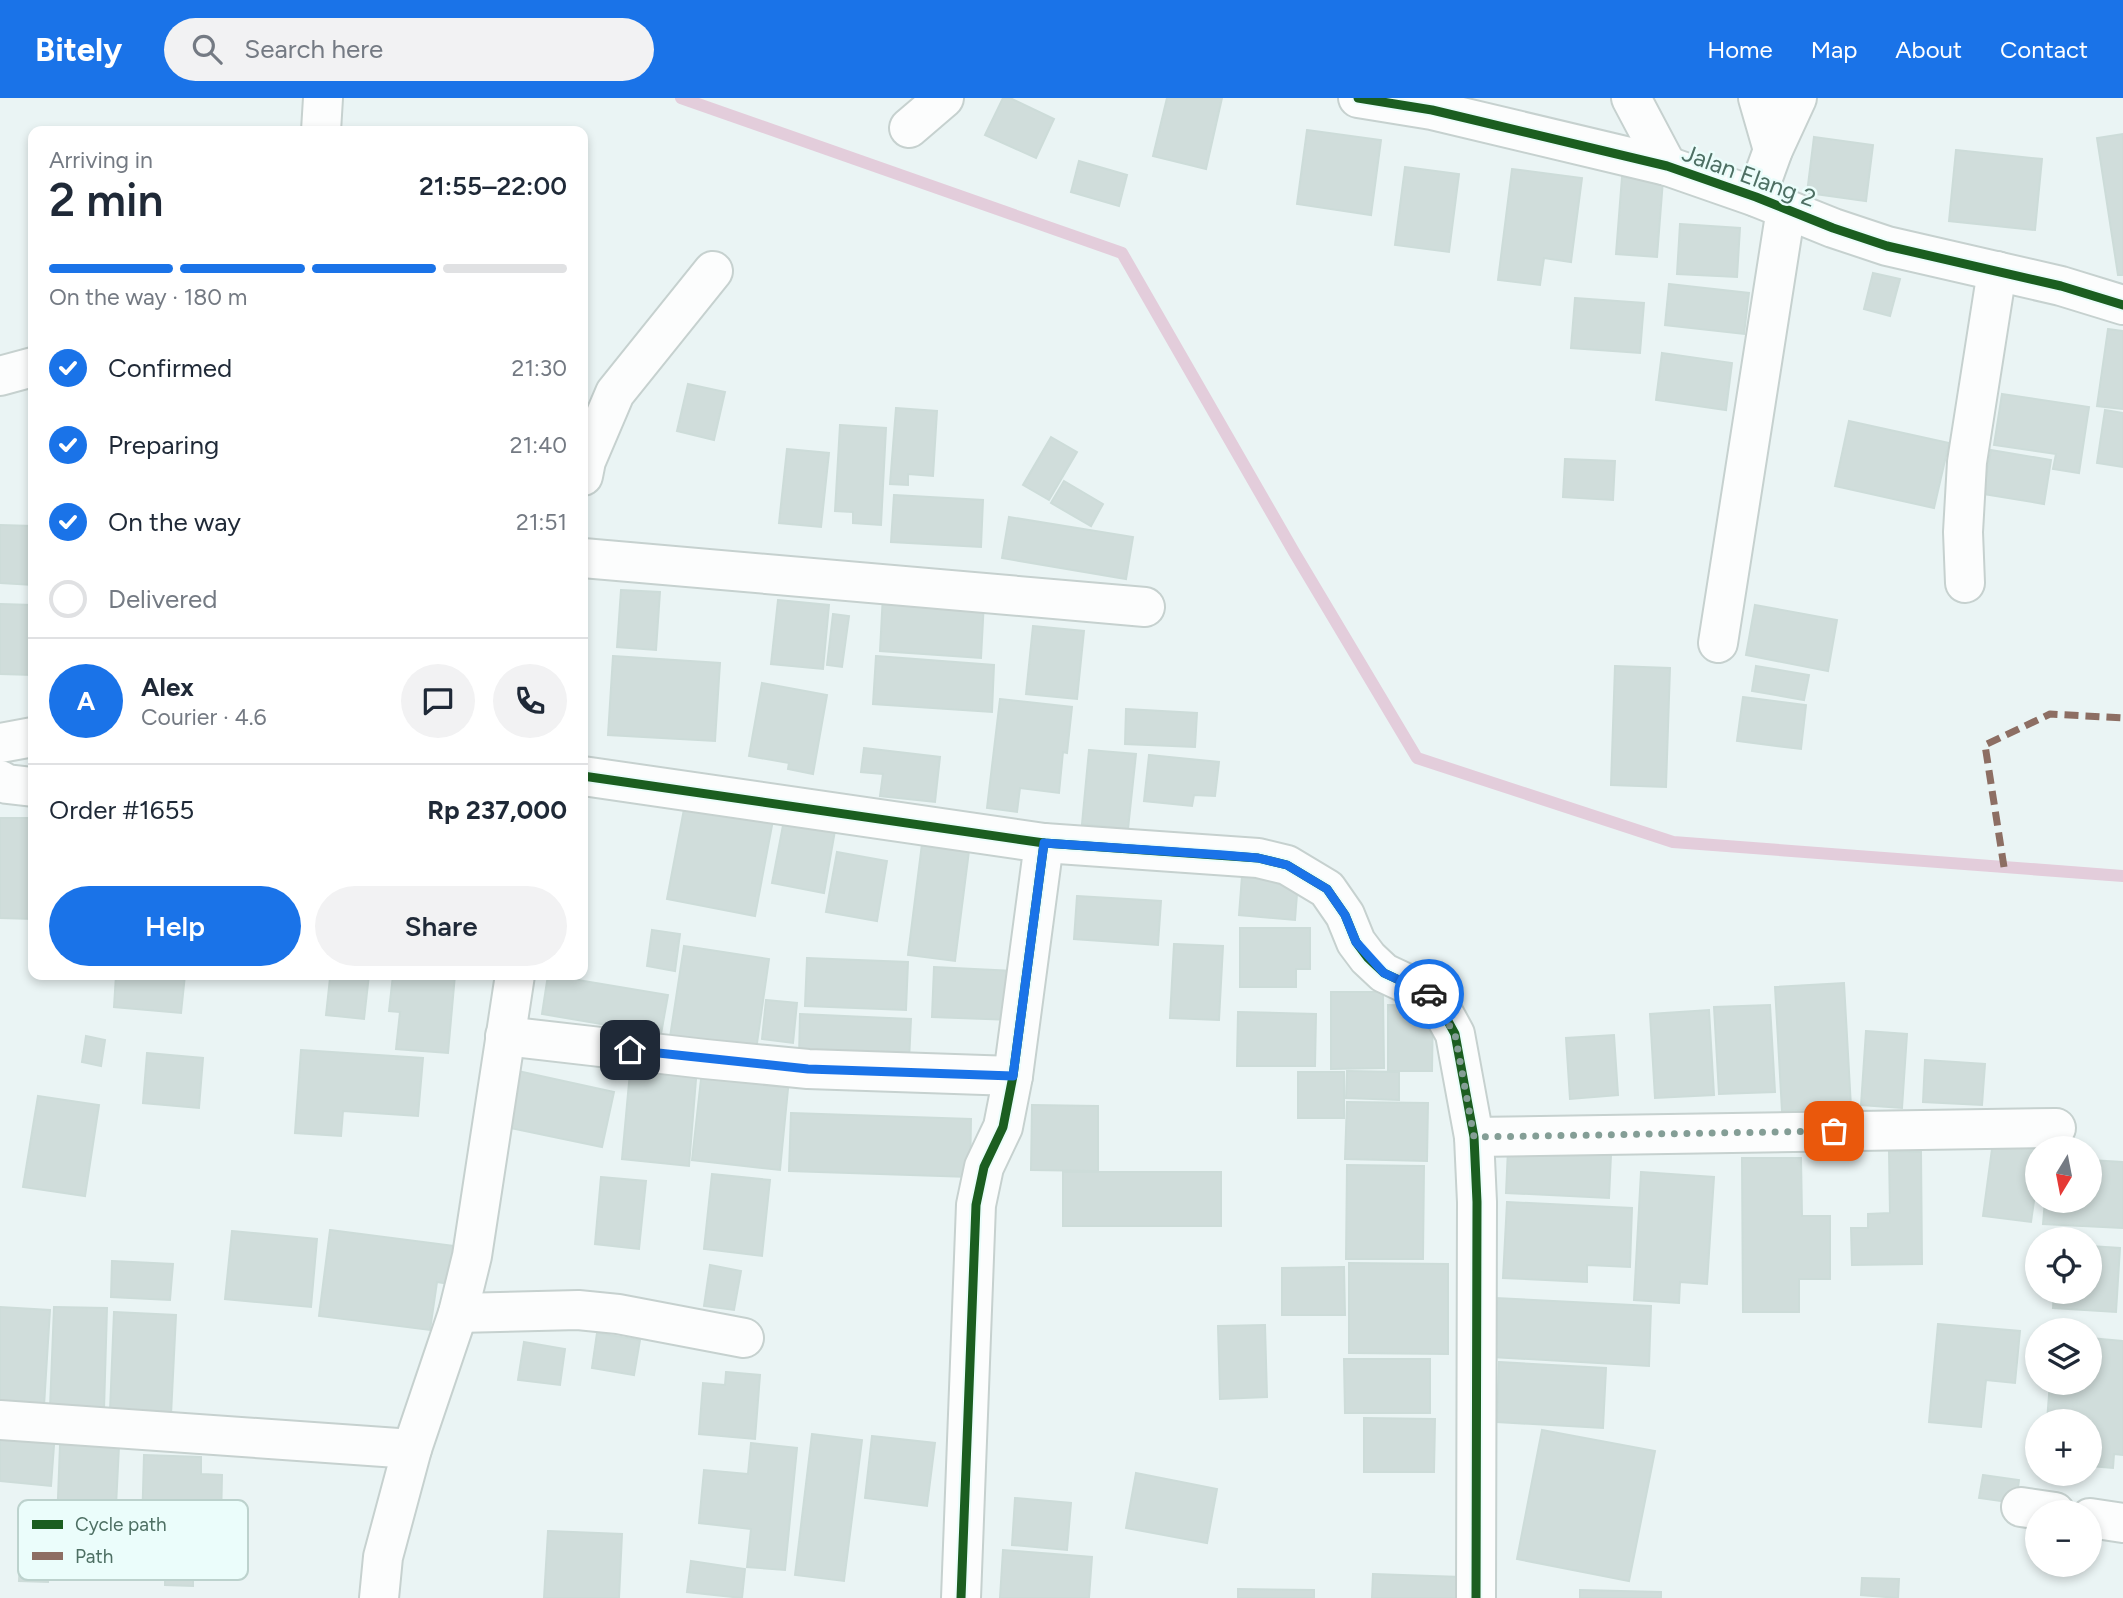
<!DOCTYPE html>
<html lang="en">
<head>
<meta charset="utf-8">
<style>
	body { margin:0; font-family:Figtree,sans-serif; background:#f2f2f3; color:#1f2937; height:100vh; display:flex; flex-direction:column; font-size:26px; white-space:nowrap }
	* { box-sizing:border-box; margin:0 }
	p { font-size:23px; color:#747a83 }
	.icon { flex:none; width:38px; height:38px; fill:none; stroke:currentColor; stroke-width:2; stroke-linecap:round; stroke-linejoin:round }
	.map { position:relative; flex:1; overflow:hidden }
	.sheet { position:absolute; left:28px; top:28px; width:560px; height:854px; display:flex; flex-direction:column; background:#fff; border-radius:14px; box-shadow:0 4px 10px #0003 }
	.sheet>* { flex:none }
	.needle { width:46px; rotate:190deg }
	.fabs { position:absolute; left:2025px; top:1038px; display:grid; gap:14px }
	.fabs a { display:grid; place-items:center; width:77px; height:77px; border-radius:50%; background:#fff; box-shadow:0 4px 10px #0003; font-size:35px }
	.pin { position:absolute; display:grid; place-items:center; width:60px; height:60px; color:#fff; margin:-30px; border-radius:14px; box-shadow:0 4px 10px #0006 }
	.courier { position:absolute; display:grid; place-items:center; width:70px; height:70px; margin:-35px; border:5px solid #1a73e8; border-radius:50%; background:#fff; color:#222; box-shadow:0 2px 9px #0007 }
	.overview em { font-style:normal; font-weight:600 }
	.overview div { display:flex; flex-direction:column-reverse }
	.overview { display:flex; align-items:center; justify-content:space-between; height:119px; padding:0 21px }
	h1 { font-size:46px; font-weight:600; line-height:52px }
	.bar { display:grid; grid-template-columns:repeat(4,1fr); gap:10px 7px; align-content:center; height:84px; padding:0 21px }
	.bar i { height:9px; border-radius:5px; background:#e0e1e3 }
	.bar .selected { background:#1a73e8 }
	.bar p { grid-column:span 4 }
	.line { display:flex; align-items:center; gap:18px; padding:0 21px; border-top:2px solid #e0e1e3 }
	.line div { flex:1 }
	.round { display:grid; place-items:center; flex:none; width:74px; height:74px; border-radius:37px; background:#f2f2f3 }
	ol { padding:0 21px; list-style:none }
	li { display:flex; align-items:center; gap:21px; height:77px }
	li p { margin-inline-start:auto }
	li .icon { padding:7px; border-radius:50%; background:#1a73e8; color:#fff; stroke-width:4 }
	li:last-child { color:#747a83 }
	li i { width:38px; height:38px; border:4px solid #e0e1e3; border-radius:50% }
	.action { display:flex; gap:14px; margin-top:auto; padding:14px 21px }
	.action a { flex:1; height:80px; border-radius:42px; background:#1a73e8; color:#fff; font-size:28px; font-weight:600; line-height:80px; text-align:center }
	.action a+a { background:#f2f2f3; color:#1f2937 }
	header { display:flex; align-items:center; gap:42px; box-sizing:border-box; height:98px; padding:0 35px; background:#1a73e8; color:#fff }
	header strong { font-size:33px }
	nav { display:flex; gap:38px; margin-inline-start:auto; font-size:24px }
	.search { width:490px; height:63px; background:#f2f2f3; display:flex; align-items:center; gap:18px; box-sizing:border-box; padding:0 24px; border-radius:38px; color:#747a83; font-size:26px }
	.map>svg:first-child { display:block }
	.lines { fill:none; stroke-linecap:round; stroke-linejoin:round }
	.stream { stroke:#e3cddb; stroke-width:12 }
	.building { fill:#d0dddb; stroke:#cddcd9; stroke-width:2 }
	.minor-casing { stroke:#c6d1cf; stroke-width:42 }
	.minor { stroke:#fcfdfd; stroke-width:38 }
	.quiet { stroke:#8d6e63; stroke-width:7; stroke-dasharray:14 7; stroke-linecap:butt }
	.cycleway-casing { stroke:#ebfdfb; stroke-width:13 }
	.cycleway { stroke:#1b5e20; stroke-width:9 }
	.done { stroke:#849e96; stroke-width:7; stroke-dasharray:0 12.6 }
	.route { stroke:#1a73e8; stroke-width:9 }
	.labels { text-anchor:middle; stroke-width:5; stroke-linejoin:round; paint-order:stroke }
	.street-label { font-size:24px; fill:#4d6f63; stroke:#ebfdfb }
	.key { fill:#ebfdfb; stroke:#bcd2cd; stroke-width:2 }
	.key-label { font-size:19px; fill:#4d6f63 }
</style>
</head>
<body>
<header>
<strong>Bitely</strong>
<div class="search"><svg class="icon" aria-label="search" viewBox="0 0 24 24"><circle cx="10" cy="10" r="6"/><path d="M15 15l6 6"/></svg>Search here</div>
<nav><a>Home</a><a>Map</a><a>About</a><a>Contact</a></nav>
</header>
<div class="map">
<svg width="2123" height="1500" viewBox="0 0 2123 1500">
	<rect width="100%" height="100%" fill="#eaf4f4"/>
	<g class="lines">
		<path class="stream" d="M681,0L1122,155L1294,454L1417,660L1673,744L2123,778"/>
	</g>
	<g class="building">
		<path d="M1003,0H1010L1054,21L1036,60L985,37Z"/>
		<path d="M1167,0H1222L1206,71L1153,58Z"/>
		<path d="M1307,32L1381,42L1371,117L1297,106Z"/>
		<path d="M2123,36V177H2118L2097,40Z"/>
		<path d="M1814,39L1873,47L1866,103L1807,95Z"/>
		<path d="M1956,52L2042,61L2035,132L1949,123Z"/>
		<path d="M1079,63L1127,77L1119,108L1071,94Z"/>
		<path d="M1405,69L1459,76L1449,154L1395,147Z"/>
		<path d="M1512,71L1582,80L1571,164L1544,160L1540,187L1498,182Z"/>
		<path d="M1622,79L1663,82L1657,159L1616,156Z"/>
		<path d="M1680,126L1740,130L1737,179L1677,176Z"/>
		<path d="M1873,175L1900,181L1890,218L1864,211Z"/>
		<path d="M1669,186L1749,195L1744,236L1665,227Z"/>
		<path d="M1575,200L1644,205L1640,255L1571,250Z"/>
		<path d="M2108,231L2123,233V311L2097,308Z"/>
		<path d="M1662,255L1732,265L1726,312L1656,302Z"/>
		<path d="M688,286L725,294L714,342L677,333Z"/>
		<path d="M2002,296L2089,309L2079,375L2053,371L2056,356L1994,347Z"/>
		<path d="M896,310L937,313L933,378L908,376V387L890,386Z"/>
		<path d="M2105,312L2123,315V369L2097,365Z"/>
		<path d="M1849,323L1949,345L1934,410L1835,388Z"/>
		<path d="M840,327L886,330L881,427L853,425V414L835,413Z"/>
		<path d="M1051,339L1077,354L1049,402L1023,387Z"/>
		<path d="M787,351L829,355L821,429L779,425Z"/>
		<path d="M1991,352L2051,362L2044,406L1983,396Z"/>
		<path d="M1565,361L1615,363L1613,402L1563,399Z"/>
		<path d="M1064,383L1103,406L1091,428L1051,405Z"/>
		<path d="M894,397L983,402L981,449L891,444Z"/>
		<path d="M1009,419L1133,439L1126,481L1002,460Z"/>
		<path d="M0,427L33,428V487L0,485Z"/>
		<path d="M621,492L660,494L656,552L617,549Z"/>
		<path d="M883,496L984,503L981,560L880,553Z"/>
		<path d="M778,502L829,507L823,571L771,566Z"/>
		<path d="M0,506L33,507V577L0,576Z"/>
		<path d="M1755,507L1837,522L1828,573L1746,557Z"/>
		<path d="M833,516L849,518L842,569L827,567Z"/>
		<path d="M1033,528L1084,533L1077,601L1026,596Z"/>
		<path d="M613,558L720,565L715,643L608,637Z"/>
		<path d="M876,558L994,567L992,614L873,606Z"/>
		<path d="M1615,568L1670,570L1666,689L1611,687Z"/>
		<path d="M1756,568L1809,577L1804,602L1752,593Z"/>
		<path d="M762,585L827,597L813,676L788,671L789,665L749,658Z"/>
		<path d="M1743,599L1806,607L1801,651L1737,643Z"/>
		<path d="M1000,601L1072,609L1067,655L1063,654L1059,695L1020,690L1017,714L987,710Z"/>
		<path d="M1126,611L1197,615L1195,649L1125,646Z"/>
		<path d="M864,650L940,659L935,704L880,698L883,676L861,674Z"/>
		<path d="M1089,652L1136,656L1128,731L1082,726Z"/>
		<path d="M1149,657L1219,664L1215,698L1194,697L1192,708L1144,703Z"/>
		<path d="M685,706L773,722L755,818L667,801Z"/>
		<path d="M785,717L836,727L824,795L772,785Z"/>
		<path d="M0,720H33V821L0,820Z"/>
		<path d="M923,738L970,745L955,863L908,857Z"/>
		<path d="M837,754L887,763L877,823L826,814Z"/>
		<path d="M1242,778L1298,783L1295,822L1239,817Z"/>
		<path d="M1077,798L1161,803L1158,847L1074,841Z"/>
		<path d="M1240,830H1310V871H1296V889H1240Z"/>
		<path d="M652,832L680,836L675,873L647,868Z"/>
		<path d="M1174,846L1223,848L1219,922L1170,920Z"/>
		<path d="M684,848L769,861L756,952L670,939Z"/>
		<path d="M807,860L908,864L906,912L805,908Z"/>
		<path d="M934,869L1014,873L1012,922L932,919Z"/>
		<path d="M116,877H185L181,915L114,909Z"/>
		<path d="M299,877H369L364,921L326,917L330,880Z"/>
		<path d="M393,877H455L448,955L396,951L400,914L389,913Z"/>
		<path d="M548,877L668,897L661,936L542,916Z"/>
		<path d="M1844,885L1851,1009L1782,1013L1775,889Z"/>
		<path d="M1331,894H1383L1384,970L1331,971Z"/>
		<path d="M766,902L797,905L793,945L762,941Z"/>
		<path d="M1388,907L1433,908L1432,973H1388Z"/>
		<path d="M1770,907L1775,994L1719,996L1714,909Z"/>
		<path d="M1709,912L1714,997L1655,1000L1650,916Z"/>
		<path d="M1238,914L1316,916L1315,968H1237Z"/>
		<path d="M800,916L911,921L909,963L799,959Z"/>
		<path d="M1866,933L1907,936L1902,1010L1861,1007Z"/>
		<path d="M1614,937L1618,997L1570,1001L1566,940Z"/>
		<path d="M86,938L105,942L101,968L82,964Z"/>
		<path d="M301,952L423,960L418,1018L343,1013L341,1038L295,1035Z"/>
		<path d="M147,955L203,960L199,1010L143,1005Z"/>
		<path d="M1925,962L1985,966L1982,1007L1923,1004Z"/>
		<path d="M631,963L697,969L689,1068L622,1061Z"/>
		<path d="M702,972L789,981L780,1072L692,1062Z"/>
		<path d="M518,973L614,994L602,1049L506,1029Z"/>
		<path d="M1347,973L1399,974V1002L1346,1000Z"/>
		<rect x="1298" y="974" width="46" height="46"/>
		<path d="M38,998L99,1007L85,1098L23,1089Z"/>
		<path d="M1347,1004L1428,1005L1427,1063L1345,1061Z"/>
		<path d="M1032,1007L1098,1008V1073L1031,1072Z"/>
		<path d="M791,1015L971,1021L970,1079L789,1073Z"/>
		<path d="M1994,1036L2042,1042L2041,1050H2037V1082L2031,1124L1983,1118Z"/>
		<path d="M1508,1051L1611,1057L1609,1100L1506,1095Z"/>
		<path d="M1889,1053L1921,1054L1922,1166L1852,1167L1851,1130H1868V1116L1890,1115Z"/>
		<path d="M1742,1060H1801L1802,1118H1830V1181H1799V1214H1743Z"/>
		<path d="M2090,1062L2123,1064V1130L2043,1126L2045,1102H2090Z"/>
		<path d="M1347,1067L1424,1068L1423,1161H1346Z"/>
		<rect x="1063" y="1074" width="158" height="54"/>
		<path d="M1641,1074L1714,1079L1707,1186L1680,1184L1679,1205L1634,1202Z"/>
		<path d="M712,1076L770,1082L762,1158L704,1151Z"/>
		<path d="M601,1079L646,1083L639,1151L595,1146Z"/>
		<path d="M1507,1104L1632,1110L1630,1169L1587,1167V1184L1503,1180Z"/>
		<path d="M330,1132L455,1148L450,1186L437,1184L430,1232L319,1218Z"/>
		<path d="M232,1133L317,1141L311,1209L225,1201Z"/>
		<path d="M2090,1148L2120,1150L2116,1214L2053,1210L2054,1194H2090Z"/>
		<path d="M112,1163L173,1166L170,1202L111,1199Z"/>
		<path d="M1349,1165L1448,1166V1256L1349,1255Z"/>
		<path d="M710,1167L741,1173L734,1212L704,1208Z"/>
		<path d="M1344,1169L1345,1217H1282V1170Z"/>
		<path d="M1495,1200L1651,1208L1649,1268L1492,1259Z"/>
		<path d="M0,1209L50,1212L44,1308L0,1305Z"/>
		<path d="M54,1209L107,1210L104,1312L50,1310Z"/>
		<path d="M114,1214L176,1217L171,1317L110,1313Z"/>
		<path d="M1938,1226L2020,1233L2015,1285L1986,1282L1981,1329L1929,1324Z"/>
		<path d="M1265,1227L1267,1299L1220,1301L1218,1228Z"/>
		<path d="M597,1235L640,1242L634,1277L592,1270Z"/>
		<path d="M2090,1240L2123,1243V1357L2114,1356L2113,1370L2090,1368V1323H2047L2050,1284H2090Z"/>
		<path d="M524,1244L565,1251L560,1287L518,1282Z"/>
		<path d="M1344,1261H1430V1315H1345Z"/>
		<path d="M1499,1264L1606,1270L1603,1330L1497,1324Z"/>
		<path d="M726,1274L760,1277L755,1341L699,1336L703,1285L725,1287Z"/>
		<path d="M1364,1320L1435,1321L1434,1374H1364Z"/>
		<path d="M0,1329L55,1334L51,1388L0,1383Z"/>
		<path d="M1542,1332L1655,1353L1629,1483L1517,1461Z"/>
		<path d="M812,1336L862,1342L844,1483L795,1477Z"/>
		<path d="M872,1338L935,1345L927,1408L865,1400Z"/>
		<path d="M751,1345L797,1350L785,1472L747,1469L751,1431L699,1425L704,1372L748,1376Z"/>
		<path d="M60,1347L119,1348L115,1428H122L121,1463L49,1461L48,1484L19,1483L22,1425L57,1426Z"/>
		<path d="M144,1357L201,1359V1376L222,1377L220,1471H193V1488L165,1487V1467L141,1466Z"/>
		<path d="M1136,1375L1217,1391L1207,1445L1126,1430Z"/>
		<path d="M1983,1377L2019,1382L2016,1405L1979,1400Z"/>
		<path d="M1015,1400L1071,1405L1067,1452L1012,1447Z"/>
		<path d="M548,1433L622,1436L619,1500H544Z"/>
		<path d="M1003,1452L1092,1459L1089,1500H1000Z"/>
		<path d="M691,1463L745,1471L742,1500L687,1494Z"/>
		<path d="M1373,1476L1461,1479L1460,1500H1372Z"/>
		<path d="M1862,1480L1899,1481L1898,1500L1861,1497Z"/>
		<path d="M1238,1491L1314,1492V1500H1238Z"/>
		<path d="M1580,1492L1661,1494V1500H1580Z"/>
	</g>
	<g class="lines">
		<g class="minor-casing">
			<g id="minor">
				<path d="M1358,0L1432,12L1667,68L1756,99L1833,130L1887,148L2061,188L2123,207"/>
				<path d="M1631,0L1667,68"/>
				<path d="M1758,0L1773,52"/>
				<path d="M909,30L944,0"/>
				<path d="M321,33L323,0"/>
				<path d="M1756,99L1773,52L1797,0"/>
				<path d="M0,278L33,269"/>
				<path d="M583,378L586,363L615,295L713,173"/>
				<path d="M583,460L1145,509"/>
				<path d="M1965,485L1963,434L1967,364L1997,173"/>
				<path d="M1718,545L1786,111"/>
				<path d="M0,645L33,639"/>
				<path d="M583,678L1044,745L1258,760L1287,767L1327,791L1345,817L1356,844L1368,860L1384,875L1429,896L1443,914L1455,936L1474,1039L1477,1104L1476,1500"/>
				<path d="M0,682L7,686L33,689"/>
				<path d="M505,938L705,961L808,971L1013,978"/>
				<path d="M1474,1039L2056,1030"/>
				<path d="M458,1215L578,1212L618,1216L744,1240"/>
				<path d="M0,1322L412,1351"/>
				<path d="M2021,1409L2055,1414"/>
				<path d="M2090,1420L2123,1425"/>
				<path d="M379,1500L383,1459L412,1351L458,1215L472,1158L515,877"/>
				<path d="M961,1500L976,1107L984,1069L1003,1029L1013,978L1044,745"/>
			</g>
		</g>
		<use href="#minor" class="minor"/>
		<path class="quiet" d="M2004,769L1985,647L2050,616L2123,620"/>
		<g class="cycleway-casing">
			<g id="cycleway">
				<path d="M1358,0L1432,12L1667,68L1756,99L1833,130L1887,148L2061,188L2123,207"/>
				<path d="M583,678L1044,745L1258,760L1287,767L1327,791L1345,817L1356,844L1368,860L1384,875L1429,896L1443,914L1455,936L1474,1039L1477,1104L1476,1500"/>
				<path d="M961,1500L976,1107L984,1069L1003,1029L1013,978L1044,745"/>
			</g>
		</g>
		<use href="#cycleway" class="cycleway"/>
	</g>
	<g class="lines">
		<path class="done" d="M1429,896L1455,936L1474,1039L1834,1033"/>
		<path class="route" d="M630,952L808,971L1013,978L1044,745L1223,757L1258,760L1287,767L1327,791L1345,817L1356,844L1384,875L1429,896"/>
	</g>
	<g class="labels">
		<g class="street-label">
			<text transform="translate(1749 78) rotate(20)" y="8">Jalan Elang 2</text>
		</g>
	</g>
	<rect x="18" y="1402" width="230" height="80" rx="10" class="key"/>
	<rect x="32" y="1422" width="31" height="9" fill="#1b5e20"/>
	<rect x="32" y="1454" width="31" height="8" fill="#8d6e63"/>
	<g class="key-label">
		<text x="75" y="1433">Cycle path</text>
		<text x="75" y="1465">Path</text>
	</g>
</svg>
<div class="fabs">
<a><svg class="needle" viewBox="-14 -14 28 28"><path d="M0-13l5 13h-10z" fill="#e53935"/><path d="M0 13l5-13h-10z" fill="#747a83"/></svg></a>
<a><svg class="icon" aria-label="locate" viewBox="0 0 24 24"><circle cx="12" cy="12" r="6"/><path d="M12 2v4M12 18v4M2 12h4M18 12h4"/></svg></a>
<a><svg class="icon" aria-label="layers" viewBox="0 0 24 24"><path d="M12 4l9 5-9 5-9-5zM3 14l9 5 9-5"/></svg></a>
<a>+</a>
<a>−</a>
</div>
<div class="pin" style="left:1834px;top:1033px;background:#ea580c"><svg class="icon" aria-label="bag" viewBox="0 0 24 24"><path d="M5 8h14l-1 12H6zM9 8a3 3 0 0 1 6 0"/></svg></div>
<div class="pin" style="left:630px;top:952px;background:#1f2937"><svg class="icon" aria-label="home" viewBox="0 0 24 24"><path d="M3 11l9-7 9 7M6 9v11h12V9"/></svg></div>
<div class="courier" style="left:1429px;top:896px"><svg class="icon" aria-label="car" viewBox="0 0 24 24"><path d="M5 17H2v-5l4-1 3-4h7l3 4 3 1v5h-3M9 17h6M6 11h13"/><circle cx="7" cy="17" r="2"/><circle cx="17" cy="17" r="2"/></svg></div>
<section class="sheet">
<div class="overview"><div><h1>2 min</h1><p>Arriving in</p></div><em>21:55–22:00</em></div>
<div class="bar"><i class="selected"></i><i class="selected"></i><i class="selected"></i><i></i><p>On the way · 180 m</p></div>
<ol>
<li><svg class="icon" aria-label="check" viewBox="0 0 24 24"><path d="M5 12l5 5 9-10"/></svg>Confirmed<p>21:30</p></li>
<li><svg class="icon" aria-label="check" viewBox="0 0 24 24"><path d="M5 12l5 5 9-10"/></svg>Preparing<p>21:40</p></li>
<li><svg class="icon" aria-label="check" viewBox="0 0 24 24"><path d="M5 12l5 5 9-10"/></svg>On the way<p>21:51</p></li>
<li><i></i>Delivered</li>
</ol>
<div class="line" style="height:126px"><b class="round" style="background:#1a73e8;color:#fff">A</b><div><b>Alex</b><p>Courier · 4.6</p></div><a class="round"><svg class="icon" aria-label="chat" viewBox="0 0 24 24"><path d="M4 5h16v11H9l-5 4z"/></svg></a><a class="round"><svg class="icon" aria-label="phone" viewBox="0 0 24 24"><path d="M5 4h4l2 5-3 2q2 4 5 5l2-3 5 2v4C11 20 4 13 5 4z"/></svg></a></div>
<div class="line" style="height:91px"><div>Order #1655</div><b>Rp 237,000</b></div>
<div class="action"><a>Help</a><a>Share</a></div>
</section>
</div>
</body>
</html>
